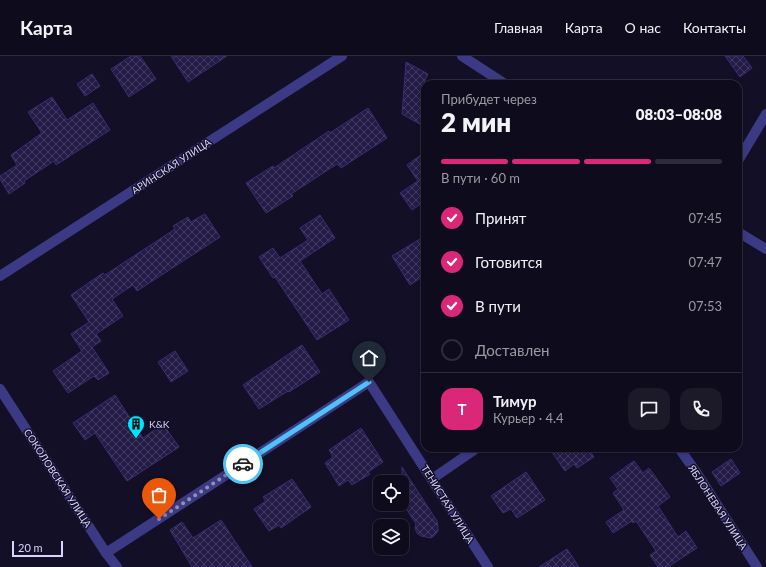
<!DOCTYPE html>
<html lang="ru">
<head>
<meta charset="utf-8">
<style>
	body { margin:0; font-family:Lato,sans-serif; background:#1c1929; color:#f1f3f6; height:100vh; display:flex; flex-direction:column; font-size:15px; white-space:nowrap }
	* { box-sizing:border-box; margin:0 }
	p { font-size:13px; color:#9b9ba3 }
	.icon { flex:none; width:22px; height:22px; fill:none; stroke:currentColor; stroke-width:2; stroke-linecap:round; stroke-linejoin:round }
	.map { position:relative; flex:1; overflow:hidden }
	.side { position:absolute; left:421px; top:24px; width:321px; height:372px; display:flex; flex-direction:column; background:#0e0b1c; border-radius:12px; box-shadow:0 2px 6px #0003,0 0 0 1px #2e2b3b }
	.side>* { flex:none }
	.controls { position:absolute; left:373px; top:419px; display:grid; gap:8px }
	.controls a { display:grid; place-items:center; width:36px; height:36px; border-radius:8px; background:#0e0b1c; box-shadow:0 2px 6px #0003,0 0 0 1px #2e2b3b; font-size:20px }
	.scale { position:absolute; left:12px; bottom:10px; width:51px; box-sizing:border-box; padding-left:4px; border:2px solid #d9d4ff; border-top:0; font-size:11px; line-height:14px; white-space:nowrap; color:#d9d4ff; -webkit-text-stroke:3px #130f26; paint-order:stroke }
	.pin { position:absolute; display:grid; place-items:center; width:34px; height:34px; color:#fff; margin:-41px -17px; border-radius:50% 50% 50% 0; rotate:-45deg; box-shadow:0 0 4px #0007 }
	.pin .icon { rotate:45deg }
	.courier { position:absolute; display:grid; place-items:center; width:40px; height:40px; margin:-20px; border:3px solid #4fc3f7; border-radius:50%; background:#fff; color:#222; box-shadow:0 1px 5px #0007 }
	.headline em { font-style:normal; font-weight:800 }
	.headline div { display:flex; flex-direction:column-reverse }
	.headline { display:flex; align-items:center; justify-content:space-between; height:68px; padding:0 20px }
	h1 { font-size:26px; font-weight:800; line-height:30px }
	.bar { display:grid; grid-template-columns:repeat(4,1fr); gap:6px 4px; align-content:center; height:48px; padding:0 20px }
	.bar i { height:5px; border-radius:3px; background:#2e2b3b }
	.bar .selected { background:#db2777 }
	.bar p { grid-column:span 4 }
	.line { display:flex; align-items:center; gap:10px; padding:0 20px; border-top:1px solid #2e2b3b }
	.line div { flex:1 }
	.round { display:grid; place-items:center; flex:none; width:42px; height:42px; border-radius:12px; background:#1c1929 }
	ol { padding:0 20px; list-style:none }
	li { display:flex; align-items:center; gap:12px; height:44px }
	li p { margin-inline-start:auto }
	li .icon { padding:4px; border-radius:50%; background:#db2777; color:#fff; stroke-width:4 }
	li:last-child { color:#9b9ba3 }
	li i { width:22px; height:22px; border:2px solid #2e2b3b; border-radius:50% }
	header { display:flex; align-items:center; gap:24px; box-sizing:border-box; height:56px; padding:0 20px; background:#0e0b1c; border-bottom:1px solid #2e2b3b }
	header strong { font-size:19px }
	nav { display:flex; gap:22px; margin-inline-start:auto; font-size:14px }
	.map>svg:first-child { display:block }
	.building { fill:url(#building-cross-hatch); stroke:#3b2d73 }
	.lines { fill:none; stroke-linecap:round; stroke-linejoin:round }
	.minor { stroke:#3d3a85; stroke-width:10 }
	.done { stroke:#948fb3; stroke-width:4; stroke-dasharray:0 7.2 }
	.route { stroke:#4fc3f7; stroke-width:5 }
	.labels { text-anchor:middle; stroke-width:3; stroke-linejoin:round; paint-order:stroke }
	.street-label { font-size:10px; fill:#d9d4ff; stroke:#130f26 }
	.poi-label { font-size:10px; fill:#d9d4ff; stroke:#130f26; text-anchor:start }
</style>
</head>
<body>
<header>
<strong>Карта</strong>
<nav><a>Главная</a><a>Карта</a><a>О нас</a><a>Контакты</a></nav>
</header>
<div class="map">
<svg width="766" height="511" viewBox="0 0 766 511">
	<defs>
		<pattern id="building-cross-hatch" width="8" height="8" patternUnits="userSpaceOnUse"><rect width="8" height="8" fill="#241b47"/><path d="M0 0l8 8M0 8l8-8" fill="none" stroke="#433b63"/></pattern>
	</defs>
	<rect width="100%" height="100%" fill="#130f26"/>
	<g class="building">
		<path d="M131,0H140L156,23L129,41L111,13Z"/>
		<path d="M171,0H227L188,26Z"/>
		<path d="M725,0H743L752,12L740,21Z"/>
		<path d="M406,6L428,18L425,24V71L402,58Z"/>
		<path d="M92,18L100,30L85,40L77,28Z"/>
		<path d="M52,41L67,64L93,47L110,74L56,109L54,105L24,125L25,127L9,138L0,123V120L17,109L11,99L42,77L28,56Z"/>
		<path d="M368,52L387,82L341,112L337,108L291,138L293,140L266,157L246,127L273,110L274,112L329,75L330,77Z"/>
		<path d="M425,96V145L412,154L400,137L418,125L407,109Z"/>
		<path d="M205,158L220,181L137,235L133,229L112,243L123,260L96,278L101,285L92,291L109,317L98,324L94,320L68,337L53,315L82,295L71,278L89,266L71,239L103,217L105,219L175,173L173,170L188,161L191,166Z"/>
		<path d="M320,159L335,182L300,205L322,238L329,233L349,264L317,284L275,221L273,222L259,201L273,192L280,202L308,184L300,172Z"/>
		<path d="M420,183L425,190V219L410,229L392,200Z"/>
		<path d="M302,289L320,316L289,336L288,335L259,353L243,329Z"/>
		<path d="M175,295L188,315L171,326L158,306Z"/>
		<path d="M115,339L143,382L163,368L179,391L127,425L95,377L85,384L73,367Z"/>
		<path d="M361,372L383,406L368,416L370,418L352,429L348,424L339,430L325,407L333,401L329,394Z"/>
		<path d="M549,392H588L594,401L577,412L574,408L565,415Z"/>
		<path d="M731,403L740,417L721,430L712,416Z"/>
		<path d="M634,405L643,417L649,412L670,441L658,450L678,481L686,475L697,492L668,511H658L650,499L656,495L636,465L633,467L632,465L613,477L606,466L624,454L613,437L618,433L610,422Z"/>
		<path d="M402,411L437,465L438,470V475L435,479L431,482L421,480L417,477L415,472L416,468L402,446Z"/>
		<path d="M526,416L545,444L517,462L511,453L503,457L491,440Z"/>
		<path d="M292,423L311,451L281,472L279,469L269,475L254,453L266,445L263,441Z"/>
		<path d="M221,464L252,511H192L170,474L182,466L193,482Z"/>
		<path d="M567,493L579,511H539Z"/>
	</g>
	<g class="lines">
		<g class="minor">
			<path d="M462,0L505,28"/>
			<path d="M738,105L766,58"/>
			<path d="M738,176L766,193"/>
			<path d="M0,220L342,0"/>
			<path d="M0,333L106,497L117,511"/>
			<path d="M679,392L696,416L757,511"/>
			<path d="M432,423L477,392"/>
			<path d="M106,497L369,326L488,511"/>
		</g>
	</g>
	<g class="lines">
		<path class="done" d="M159,463L243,408"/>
		<path class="route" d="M243,408L369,326"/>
	</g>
	<defs>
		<g id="building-pin" transform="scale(0.9)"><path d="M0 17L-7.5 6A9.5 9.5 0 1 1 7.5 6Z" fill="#00e5ff" stroke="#130f26"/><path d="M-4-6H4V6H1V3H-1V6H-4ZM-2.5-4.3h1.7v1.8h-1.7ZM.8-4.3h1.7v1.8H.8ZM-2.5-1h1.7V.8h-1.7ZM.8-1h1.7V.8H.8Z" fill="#111"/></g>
	</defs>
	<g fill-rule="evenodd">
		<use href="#building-pin" x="136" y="368"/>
	</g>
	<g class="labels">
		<g class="street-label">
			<text transform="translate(171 110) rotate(-33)" y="4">АРИНСКАЯ УЛИЦА</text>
			<text transform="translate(58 422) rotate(57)" y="4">СОКОЛОВСКАЯ УЛИЦА</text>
			<text transform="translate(448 448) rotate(58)" y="4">ТЕНИСТАЯ УЛИЦА</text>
			<text transform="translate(718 451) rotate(57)" y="4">ЯБЛОНЕВАЯ УЛИЦА</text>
		</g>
		<g class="poi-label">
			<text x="149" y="372">K&amp;K</text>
		</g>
	</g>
</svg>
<div class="controls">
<a><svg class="icon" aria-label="locate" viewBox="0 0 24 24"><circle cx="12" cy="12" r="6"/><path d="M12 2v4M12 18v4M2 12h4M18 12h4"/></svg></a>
<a><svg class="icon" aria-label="layers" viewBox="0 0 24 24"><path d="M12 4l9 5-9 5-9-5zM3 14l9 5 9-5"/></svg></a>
</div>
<div class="scale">20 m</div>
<div class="pin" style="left:159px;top:463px;background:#ea580c"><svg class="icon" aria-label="bag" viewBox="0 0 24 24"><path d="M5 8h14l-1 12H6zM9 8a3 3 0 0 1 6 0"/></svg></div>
<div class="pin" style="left:369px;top:326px;background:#1f2937"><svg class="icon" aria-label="home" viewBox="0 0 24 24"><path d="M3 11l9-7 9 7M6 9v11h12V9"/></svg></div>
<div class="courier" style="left:243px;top:408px"><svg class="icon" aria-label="car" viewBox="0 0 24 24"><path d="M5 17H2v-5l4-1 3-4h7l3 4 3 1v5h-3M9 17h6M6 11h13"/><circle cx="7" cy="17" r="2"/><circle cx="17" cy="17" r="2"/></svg></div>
<section class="side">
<div class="headline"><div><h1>2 мин</h1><p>Прибудет через</p></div><em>08:03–08:08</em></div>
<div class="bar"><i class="selected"></i><i class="selected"></i><i class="selected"></i><i></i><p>В пути · 60 m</p></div>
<ol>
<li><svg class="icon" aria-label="check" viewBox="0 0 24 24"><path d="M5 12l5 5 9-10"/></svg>Принят<p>07:45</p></li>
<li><svg class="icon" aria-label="check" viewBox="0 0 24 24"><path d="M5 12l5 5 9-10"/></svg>Готовится<p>07:47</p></li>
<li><svg class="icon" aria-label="check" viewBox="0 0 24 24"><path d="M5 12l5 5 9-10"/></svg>В пути<p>07:53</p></li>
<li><i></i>Доставлен</li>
</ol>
<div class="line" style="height:72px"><b class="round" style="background:#db2777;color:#fff">Т</b><div><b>Тимур</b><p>Курьер · 4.4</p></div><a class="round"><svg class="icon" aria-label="chat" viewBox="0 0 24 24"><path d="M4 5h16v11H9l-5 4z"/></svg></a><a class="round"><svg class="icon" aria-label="phone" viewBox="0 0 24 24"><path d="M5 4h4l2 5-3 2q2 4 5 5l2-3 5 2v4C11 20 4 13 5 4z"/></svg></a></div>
</section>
</div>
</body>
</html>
